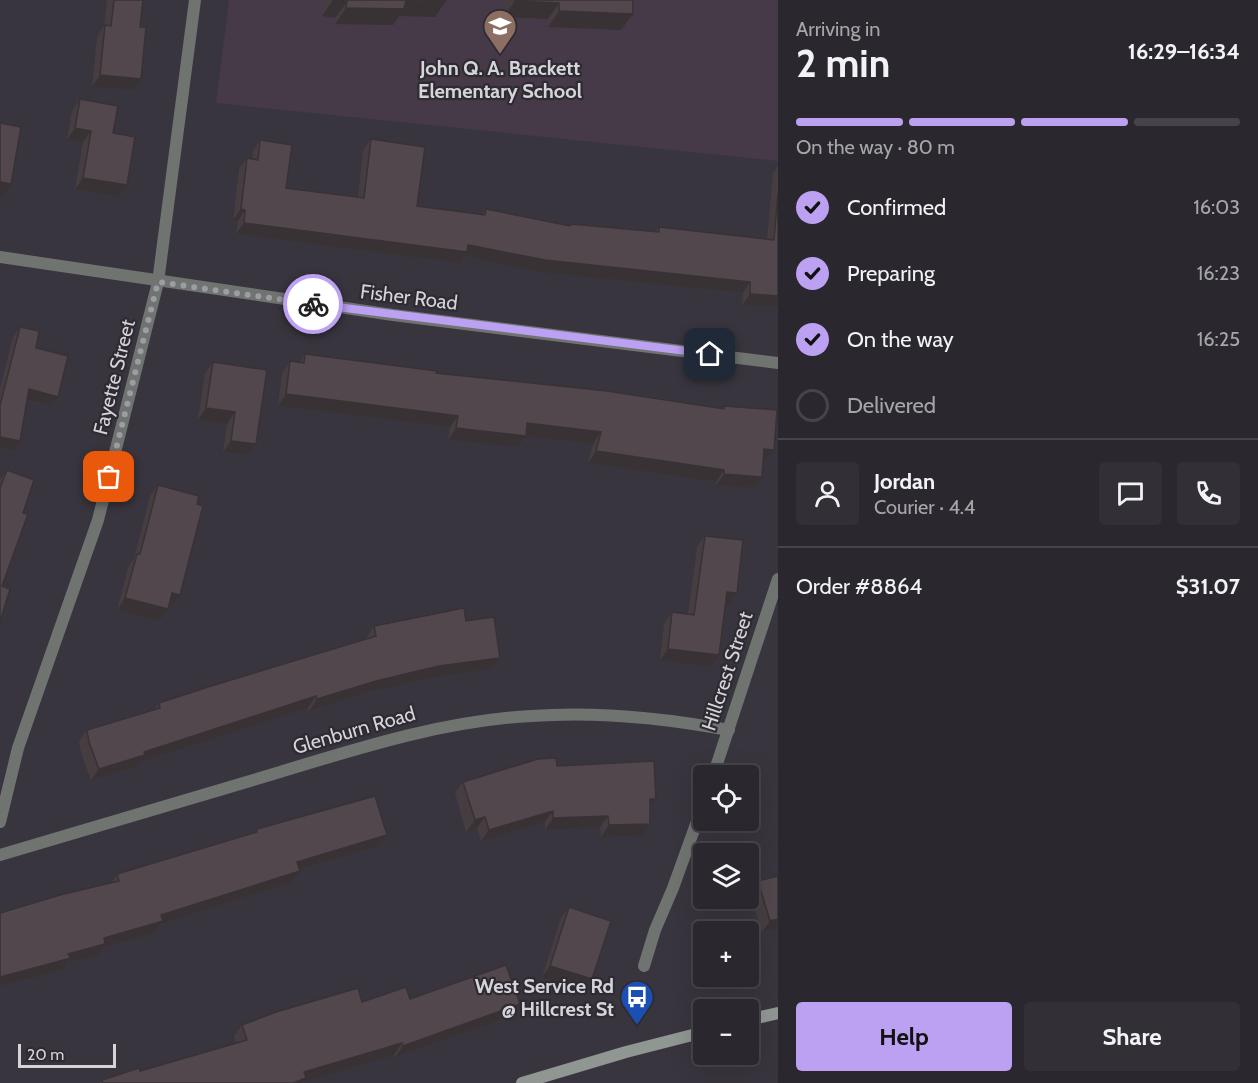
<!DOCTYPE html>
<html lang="en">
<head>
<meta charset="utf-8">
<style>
	body { margin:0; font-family:Cabin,sans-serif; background:#323036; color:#f1f3f6; height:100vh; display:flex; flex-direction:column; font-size:22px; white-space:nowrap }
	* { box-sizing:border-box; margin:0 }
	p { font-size:20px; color:#a5a6aa }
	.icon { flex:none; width:33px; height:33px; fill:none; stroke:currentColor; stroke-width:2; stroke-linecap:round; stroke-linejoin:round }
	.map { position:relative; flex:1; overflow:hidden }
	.sheet { display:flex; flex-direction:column; background:#2a282e; width:480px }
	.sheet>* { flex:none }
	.fabs { position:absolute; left:693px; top:765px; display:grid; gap:12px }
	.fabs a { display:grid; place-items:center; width:66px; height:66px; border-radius:6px; background:#2a282e; box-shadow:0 6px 24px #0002,0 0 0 2px #46444a; font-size:30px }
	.scale { position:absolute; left:18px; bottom:15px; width:98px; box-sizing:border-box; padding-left:6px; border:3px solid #d5d4d9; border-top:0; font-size:16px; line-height:21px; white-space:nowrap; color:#d5d4d9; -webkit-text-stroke:4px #2e2b33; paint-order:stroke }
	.pin { position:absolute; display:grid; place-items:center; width:51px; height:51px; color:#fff; margin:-26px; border-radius:12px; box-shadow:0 3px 9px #0006 }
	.courier { position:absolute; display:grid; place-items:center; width:60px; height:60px; margin:-30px; border:4px solid #bca0f2; border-radius:50%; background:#fff; color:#222; box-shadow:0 2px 8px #0007 }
	.overview em { font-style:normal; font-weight:700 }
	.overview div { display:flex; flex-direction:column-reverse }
	.overview { display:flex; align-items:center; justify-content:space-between; height:102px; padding:0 18px }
	h1 { font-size:39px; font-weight:700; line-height:45px }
	.bar { display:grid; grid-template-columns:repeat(4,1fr); gap:9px 6px; align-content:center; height:72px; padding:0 18px }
	.bar i { height:8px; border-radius:4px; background:#46444a }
	.bar .current { background:#bca0f2 }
	.bar p { grid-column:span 4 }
	.line { display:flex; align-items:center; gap:15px; padding:0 18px; border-top:2px solid #46444a }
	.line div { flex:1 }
	.round { display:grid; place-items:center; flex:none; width:63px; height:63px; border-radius:6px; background:#323036 }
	ol { padding:0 18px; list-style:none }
	li { display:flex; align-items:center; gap:18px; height:66px }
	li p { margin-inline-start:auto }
	li .icon { padding:6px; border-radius:50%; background:#bca0f2; color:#111; stroke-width:4 }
	li:last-child { color:#a5a6aa }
	li i { width:33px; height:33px; border:3px solid #46444a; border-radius:50% }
	.action { display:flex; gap:12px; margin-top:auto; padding:12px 18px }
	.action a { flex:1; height:69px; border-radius:6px; background:#bca0f2; color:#111; font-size:24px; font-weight:700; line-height:69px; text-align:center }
	.action a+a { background:#323036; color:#f1f3f6 }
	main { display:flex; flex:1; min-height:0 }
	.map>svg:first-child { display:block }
	.education { fill:#463a49 }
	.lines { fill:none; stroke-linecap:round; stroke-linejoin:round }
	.minor { stroke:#707471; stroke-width:12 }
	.secondary { stroke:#909692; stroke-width:12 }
	.wall { fill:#463d41 }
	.shaded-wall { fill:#393235 }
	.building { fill:#51474c; stroke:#393235; stroke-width:1.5 }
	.done { stroke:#9e9ca3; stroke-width:6; stroke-dasharray:0 10.8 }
	.route { stroke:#bca0f2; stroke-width:8 }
	.labels { text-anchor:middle; stroke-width:4.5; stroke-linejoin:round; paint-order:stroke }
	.poi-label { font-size:20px; font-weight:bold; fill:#d5d4d9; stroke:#2e2b33 }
	.street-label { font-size:20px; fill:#d5d4d9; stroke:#2e2b33 }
</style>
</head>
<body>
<main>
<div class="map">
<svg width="778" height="1083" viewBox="0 0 778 1083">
	<rect width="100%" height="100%" fill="#38353e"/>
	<path class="education" d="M229,0H778V161L216,103Z"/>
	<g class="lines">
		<g class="minor">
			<path d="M0,257L393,315L778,363"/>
			<path d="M713,776L778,579"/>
			<path d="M0,822L18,748L98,520L158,282L195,0"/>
			<path d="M0,855C90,828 180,801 270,775C356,749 441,721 531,716C597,711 664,718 729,730"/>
			<path d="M644,966L655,930L673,888L704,802"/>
		</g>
		<g class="secondary">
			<path d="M748,1020L778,1013"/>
			<path d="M522,1083L626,1052L704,1032"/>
		</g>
	</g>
	<g class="wall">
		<path d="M107,0H143L133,90L92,87L97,37L104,26Z"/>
		<path d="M322,0H446L435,17L399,16L393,25L335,24V18L322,16Z"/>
		<path d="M504,0H633L621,30L548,27V19L503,17Z"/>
		<path d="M80,99L113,133L127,185L119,197L75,189L83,142L67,140L72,111Z"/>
		<path d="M371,139L417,206L482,215L486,209L569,226L571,224L656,231L659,227L767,239L773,173L778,166V307L742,305L743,293L538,272L464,256L459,263L236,234L238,221L233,220L239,169L247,158L252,159L253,151L260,140L286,188L358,198L363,150Z"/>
		<path d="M20,327L36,348L58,397L51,406L27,401L20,441L13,451L0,448V388L13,337Z"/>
		<path d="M305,354L436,373L722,409L724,406L766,461H763L762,477L754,488L716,485V482L588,463L593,444L526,436L518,447L448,440L450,427L278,406L282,373L290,361L299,363Z"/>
		<path d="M213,362L256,444L248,455L223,452L227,424L198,420L205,373Z"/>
		<path d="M7,470L23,513L2,586L0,622V480Z"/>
		<path d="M158,485L180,595L172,606H169L159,621L117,610L129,565L134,559L150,496Z"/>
		<path d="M705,536L737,593L729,605L725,604L710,667L660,660L664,624L672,612L688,614L697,547Z"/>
		<path d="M466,621L500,658L492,669L431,678L368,692L309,711L308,708L140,762L137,767L91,780L81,753L79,741L87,730L155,709L159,703L366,639V638L374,626Z"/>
		<path d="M557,766L650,807L642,836L601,837L600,827L545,830V822L481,841L477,828L466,832L455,793L463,782Z"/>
		<path d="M257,829L387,835L379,846L300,870L292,882L161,924L155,933L103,947L97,956L67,963L63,970L0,986V913L111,883L117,874L254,833Z"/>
		<path d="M758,881L778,928L762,932L750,893Z"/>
		<path d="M569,907L584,991L542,977L561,918Z"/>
		<path d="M410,999L520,1004L512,1016L395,1057L394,1055L304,1082L303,1083H99L102,1080L140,1071L236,1043L234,1036L242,1025L362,1002Z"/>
	</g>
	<g class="shaded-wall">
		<path d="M333,0L347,2L335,18L322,16Z"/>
		<path d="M406,0L446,1L435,17L399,16L393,25L335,24L346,8Z"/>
		<path d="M515,1L559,3L548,19L503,17Z"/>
		<path d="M559,11L633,14L621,30L548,27Z"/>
		<path d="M100,75L141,79L133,90L92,87Z"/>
		<path d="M75,128L91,131L83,142L67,140Z"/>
		<path d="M83,178L127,185L119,197L75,189Z"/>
		<path d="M0,182L11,184L3,196L0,195Z"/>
		<path d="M241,209L245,210L238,221L233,220Z"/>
		<path d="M244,223L468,245L750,282L743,293L538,272L464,256L459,263L236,234Z"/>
		<path d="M750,294L778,296V307L742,305Z"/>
		<path d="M29,389L58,397L51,406L22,399Z"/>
		<path d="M286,394L458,416L450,427L278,406Z"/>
		<path d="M206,408L235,412L227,424L198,420Z"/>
		<path d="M527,423L601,432L593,444L526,436L518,447L448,440L456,428Z"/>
		<path d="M0,437L20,441L13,451L0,448Z"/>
		<path d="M231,441L256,444L248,455L223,452Z"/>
		<path d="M764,449L774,450L766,461H756Z"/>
		<path d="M596,451L724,470L716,482L588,463Z"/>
		<path d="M724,474L762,477L754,488L716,485Z"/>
		<path d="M727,592L737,593L729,605L719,604Z"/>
		<path d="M172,593L180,595L172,606L164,604Z"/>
		<path d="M125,598L168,609L159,621L117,610Z"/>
		<path d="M668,649L719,655L710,667L660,660Z"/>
		<path d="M500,658L492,669L431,678L368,692L309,711L317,699L376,681L439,666Z"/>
		<path d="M316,696L308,708L140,762L137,767L91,780L99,769L144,752Z"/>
		<path d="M650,799H656L648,810Z"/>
		<path d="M553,811L545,822L481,841L489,830Z"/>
		<path d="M608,816L600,827L545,830L553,818Z"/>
		<path d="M485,817L477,828L466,832L475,820Z"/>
		<path d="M650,824L642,836L601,837L609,825Z"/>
		<path d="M387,835L379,846L289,873L297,862Z"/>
		<path d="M300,871L292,882L161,924L155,933L103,947L97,956L67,963L63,970L0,986V977L68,954L161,915Z"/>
		<path d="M778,919V928L762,932L770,921Z"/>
		<path d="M550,966L592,979L584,991L542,977Z"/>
		<path d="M520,1004L512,1016L395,1057L403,1046Z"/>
		<path d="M402,1043L394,1055L304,1082L303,1083H293L304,1072Z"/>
	</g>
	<g class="building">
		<path d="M114,0H143L140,27H146L141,79L100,75L105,25L111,26Z"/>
		<path d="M334,0H406L404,9L346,8L347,2Z"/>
		<path d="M422,0H446V1Z"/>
		<path d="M515,0H633V14L559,11V3L515,1Z"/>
		<path d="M80,99L118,106L113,133L135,137L127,185L83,178L91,131L75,128Z"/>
		<path d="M0,123L21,127L11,184L0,182Z"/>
		<path d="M371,139L425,147L417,206L485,215L486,209L570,226L571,224L659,232V227L774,240L778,193V296L750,294V282L545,260L468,245L467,252L244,223L245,210L241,209L247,158L258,160L260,140L292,145L286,188L364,198Z"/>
		<path d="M20,327L39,331L36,348L68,356L58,397L29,389L20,441L0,437V405Z"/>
		<path d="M305,354L437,371L436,373L607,391L724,409V406L777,410L774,450L764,449L762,477L724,474V470L596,451L601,432L527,423L526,436L456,428L458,416L286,394L290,361L304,363Z"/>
		<path d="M213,362L267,370L256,444L231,441L235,412L206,408Z"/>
		<path d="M7,470L34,480L23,513L28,514L2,586L10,589L0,622V488Z"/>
		<path d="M158,485L199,496L197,504L203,506L180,595L172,593L168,609L125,598L137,554H140Z"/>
		<path d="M705,536L743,540L737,593L727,592L719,655L668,649L672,612L694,615Z"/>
		<path d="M464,608L466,621L494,617L500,658L439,666L376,681L317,699L316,696L144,752L145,755L99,769L89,742L87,730L160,708L159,703L208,687L376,636L374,626Z"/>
		<path d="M556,758L557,766L654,761L656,799H650V824L609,825L608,816L553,818V811L489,830L485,817L475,820L463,782L538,759Z"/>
		<path d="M375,796L387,835L297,862L300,871L161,915L163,921L104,938L105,944L68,954L71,958L0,977V913L60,895L119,881L117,874L257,832V829Z"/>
		<path d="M778,876V919L770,921L758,881Z"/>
		<path d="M569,907L611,921L592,979L550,966Z"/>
		<path d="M506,965L520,1004L403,1046L402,1043L304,1072L306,1078L293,1083H103L102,1080L139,1068L140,1071L247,1040L242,1025L276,1012L358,988L362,1002L406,987L410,999Z"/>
	</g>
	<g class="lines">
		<path class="done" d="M109,477L158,282L313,304"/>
		<path class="route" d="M313,304L710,354"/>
	</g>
	<defs>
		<g id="school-pin" transform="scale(1.725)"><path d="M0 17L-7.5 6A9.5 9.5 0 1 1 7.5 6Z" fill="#8d6e63" stroke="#2e2b33"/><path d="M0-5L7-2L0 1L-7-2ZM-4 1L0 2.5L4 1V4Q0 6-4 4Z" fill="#fff"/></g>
		<g id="bus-pin" transform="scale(1.725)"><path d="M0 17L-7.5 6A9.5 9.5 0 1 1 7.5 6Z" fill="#1a4fb4" stroke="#2e2b33"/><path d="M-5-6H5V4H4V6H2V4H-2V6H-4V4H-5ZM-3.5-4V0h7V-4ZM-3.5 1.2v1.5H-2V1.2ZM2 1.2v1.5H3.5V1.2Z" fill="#fff"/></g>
	</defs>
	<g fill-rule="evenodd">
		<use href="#school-pin" x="500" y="26"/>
		<use href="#bus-pin" x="637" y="997"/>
	</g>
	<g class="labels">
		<g class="poi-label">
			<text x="500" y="75">John Q. A. Brackett<tspan x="500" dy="23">Elementary School</tspan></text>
			<text x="614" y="993" text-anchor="end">West Service Rd<tspan x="614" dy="23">@ Hillcrest St</tspan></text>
		</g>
		<g class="street-label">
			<text transform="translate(409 297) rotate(7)" y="7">Fisher Road</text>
			<text transform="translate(114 377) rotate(-76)" y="7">Fayette Street</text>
			<text transform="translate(727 671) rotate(-72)" y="7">Hillcrest Street</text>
			<text transform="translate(354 730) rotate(-16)" y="7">Glenburn Road</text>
		</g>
	</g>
</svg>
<div class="fabs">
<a><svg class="icon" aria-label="locate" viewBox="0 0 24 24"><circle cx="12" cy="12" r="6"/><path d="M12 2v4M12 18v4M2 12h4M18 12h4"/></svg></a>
<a><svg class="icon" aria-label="layers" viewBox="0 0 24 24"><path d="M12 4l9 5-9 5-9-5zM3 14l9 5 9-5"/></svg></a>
<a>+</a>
<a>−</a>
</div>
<div class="scale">20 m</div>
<div class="pin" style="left:109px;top:477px;background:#ea580c"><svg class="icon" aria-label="bag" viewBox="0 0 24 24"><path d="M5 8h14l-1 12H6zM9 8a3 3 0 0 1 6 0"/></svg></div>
<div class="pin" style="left:710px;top:354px;background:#1f2937"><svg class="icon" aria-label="home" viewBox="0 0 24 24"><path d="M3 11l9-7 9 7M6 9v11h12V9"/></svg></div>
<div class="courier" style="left:313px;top:304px"><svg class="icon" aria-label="bike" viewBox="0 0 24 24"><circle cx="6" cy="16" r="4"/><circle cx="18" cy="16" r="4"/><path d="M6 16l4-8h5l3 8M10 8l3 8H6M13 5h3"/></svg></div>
</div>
<section class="sheet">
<div class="overview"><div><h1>2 min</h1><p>Arriving in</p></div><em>16:29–16:34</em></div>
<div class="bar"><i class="current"></i><i class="current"></i><i class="current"></i><i></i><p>On the way · 80 m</p></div>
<ol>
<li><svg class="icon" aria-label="check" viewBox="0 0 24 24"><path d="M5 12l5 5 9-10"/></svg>Confirmed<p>16:03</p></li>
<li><svg class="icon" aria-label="check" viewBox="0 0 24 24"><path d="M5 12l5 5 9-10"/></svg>Preparing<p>16:23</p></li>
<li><svg class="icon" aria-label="check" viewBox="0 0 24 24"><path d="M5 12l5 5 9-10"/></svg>On the way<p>16:25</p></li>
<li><i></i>Delivered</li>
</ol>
<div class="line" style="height:108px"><a class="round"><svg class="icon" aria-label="person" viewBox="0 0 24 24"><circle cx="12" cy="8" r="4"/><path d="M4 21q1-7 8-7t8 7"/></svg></a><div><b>Jordan</b><p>Courier · 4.4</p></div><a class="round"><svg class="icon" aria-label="chat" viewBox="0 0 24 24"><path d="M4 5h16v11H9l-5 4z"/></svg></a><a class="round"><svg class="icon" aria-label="phone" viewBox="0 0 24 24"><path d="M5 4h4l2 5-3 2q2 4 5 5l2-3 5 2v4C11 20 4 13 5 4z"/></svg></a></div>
<div class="line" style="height:78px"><div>Order #8864</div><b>$31.07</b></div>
<div class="action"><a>Help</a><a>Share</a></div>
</section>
</main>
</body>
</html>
